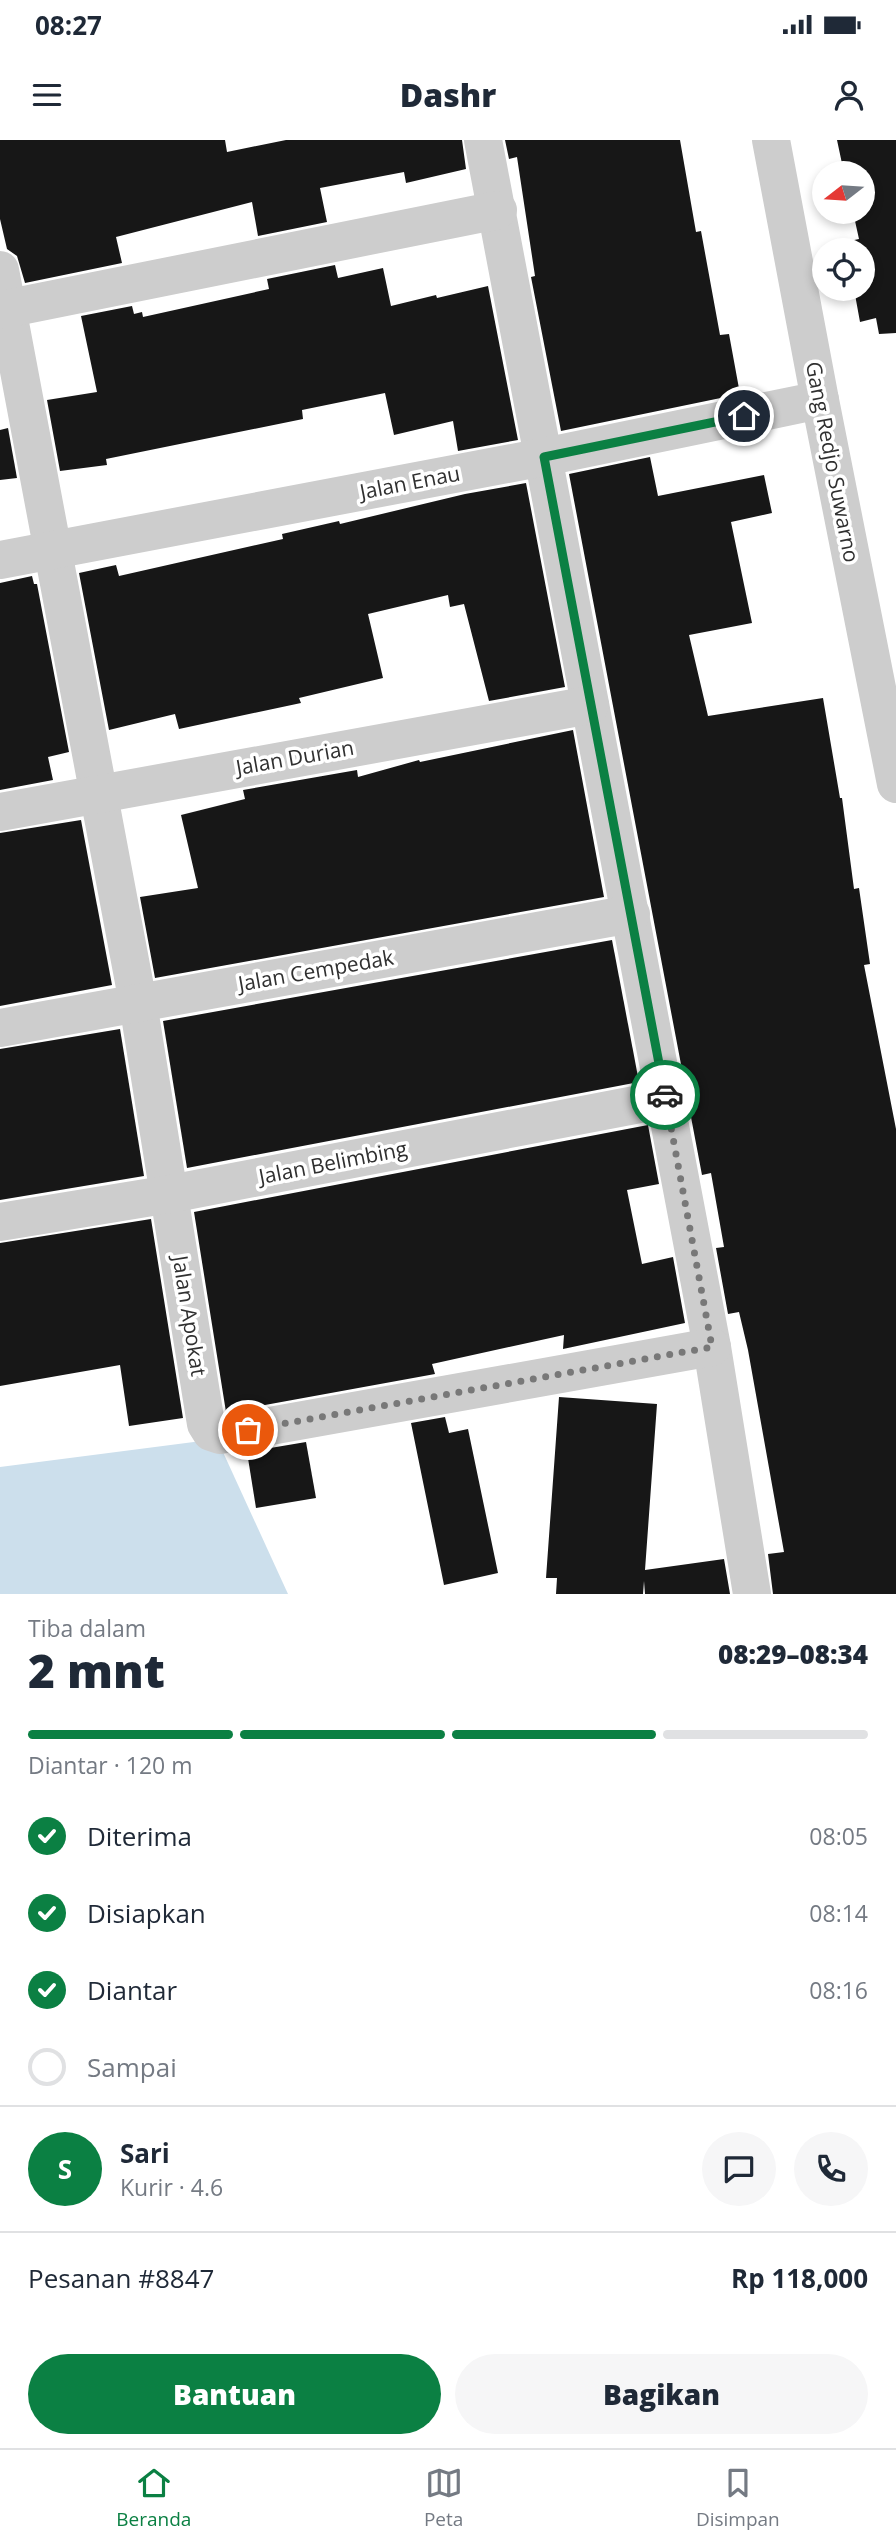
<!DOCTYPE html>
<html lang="id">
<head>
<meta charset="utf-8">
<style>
	body { margin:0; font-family:"Open Sans",sans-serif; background:#f6f6f7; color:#1f2937; height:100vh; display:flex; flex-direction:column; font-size:26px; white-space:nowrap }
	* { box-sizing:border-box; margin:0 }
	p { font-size:23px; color:#747a83 }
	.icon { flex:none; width:38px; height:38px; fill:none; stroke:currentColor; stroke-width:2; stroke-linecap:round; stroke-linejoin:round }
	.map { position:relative; height:1454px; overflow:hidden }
	.panel { display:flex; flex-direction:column; background:#fff; flex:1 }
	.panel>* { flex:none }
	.needle { width:46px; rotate:253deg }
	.controls { position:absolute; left:812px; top:21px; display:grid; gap:14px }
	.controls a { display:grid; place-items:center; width:63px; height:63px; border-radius:50%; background:#fff; box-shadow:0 4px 10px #0003; font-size:35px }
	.pin { position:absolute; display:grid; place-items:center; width:60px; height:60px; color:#fff; margin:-30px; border:4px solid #fff; border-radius:50%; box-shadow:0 2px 7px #0007 }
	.courier { position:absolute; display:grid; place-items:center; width:70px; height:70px; margin:-35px; border:5px solid #0b8043; border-radius:50%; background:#fff; color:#222; box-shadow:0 2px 9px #0007 }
	.overview em { font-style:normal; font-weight:800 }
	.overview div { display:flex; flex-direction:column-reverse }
	.overview { display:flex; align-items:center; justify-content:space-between; height:119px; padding:0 28px }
	h1 { font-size:46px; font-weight:800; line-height:52px }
	.bar { display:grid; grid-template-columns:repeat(4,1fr); gap:10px 7px; align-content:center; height:84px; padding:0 28px }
	.bar i { height:9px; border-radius:5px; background:#e0e1e3 }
	.bar .active { background:#0b8043 }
	.bar p { grid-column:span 4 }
	.line { display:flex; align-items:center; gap:18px; padding:0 28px; border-top:2px solid #e0e1e3 }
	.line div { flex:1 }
	.round { display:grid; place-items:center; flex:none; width:74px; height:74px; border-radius:37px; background:#f6f6f7 }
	ol { padding:0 28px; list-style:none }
	li { display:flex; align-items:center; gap:21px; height:77px }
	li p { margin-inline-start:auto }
	li .icon { padding:7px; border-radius:50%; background:#0b8043; color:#fff; stroke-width:4 }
	li:last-child { color:#747a83 }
	li i { width:38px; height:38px; border:4px solid #e0e1e3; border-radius:50% }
	.cta { display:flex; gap:14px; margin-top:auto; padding:14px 28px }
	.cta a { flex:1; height:80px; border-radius:42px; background:#0b8043; color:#fff; font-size:28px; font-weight:800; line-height:80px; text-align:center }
	.cta a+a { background:#f6f6f7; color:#1f2937 }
	.status { display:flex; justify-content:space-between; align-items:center; height:49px; padding:0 35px; background:#fff; direction:ltr }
	.status svg { height:19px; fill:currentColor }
	header { display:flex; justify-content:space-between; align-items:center; height:91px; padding:0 28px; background:#fff; font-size:32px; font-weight:800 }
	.menu { display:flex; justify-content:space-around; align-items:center; height:98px; border-top:2px solid #e0e1e3; background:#fff; font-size:19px; color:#747a83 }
	.menu a { display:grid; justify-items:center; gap:4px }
	.menu .active { color:#0b8043 }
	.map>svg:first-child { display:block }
	.water { fill:#ccdfec }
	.building { fill:#171717 }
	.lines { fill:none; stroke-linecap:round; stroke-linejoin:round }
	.minor { stroke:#cdcdcd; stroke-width:38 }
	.done { stroke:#787878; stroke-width:7; stroke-dasharray:0 12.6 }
	.route { stroke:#0b8043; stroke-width:9 }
	.labels { text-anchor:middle; stroke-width:7; stroke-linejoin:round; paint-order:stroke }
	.street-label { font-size:21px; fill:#303030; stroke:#fff }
</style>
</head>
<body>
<div class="status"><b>08:27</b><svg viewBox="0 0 49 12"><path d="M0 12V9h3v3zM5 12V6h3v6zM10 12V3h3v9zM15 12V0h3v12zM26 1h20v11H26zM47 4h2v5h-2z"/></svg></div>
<header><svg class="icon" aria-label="menu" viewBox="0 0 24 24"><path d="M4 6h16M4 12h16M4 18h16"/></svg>Dashr<svg class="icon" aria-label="person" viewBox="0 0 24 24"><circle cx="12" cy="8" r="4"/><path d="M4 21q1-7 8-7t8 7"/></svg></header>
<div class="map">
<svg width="896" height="1454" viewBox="0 0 896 1454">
	<rect width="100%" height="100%" fill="#fff"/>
	<path class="water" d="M217,1299L288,1454H0V1327Z"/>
	<g class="building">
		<path d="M0,0H225L227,12L286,0H462L466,29L406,43L404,32L320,48L327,82L258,96L252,62L116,97L122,123L25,143L17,116L7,109L0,79Z"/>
		<path d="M505,0H680L696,92L701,91L720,195L729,194L740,254L561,291L531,137L535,136L517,17L509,19Z"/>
		<path d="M837,0H896V193L879,194L876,178L860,182L854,149H863V110H847L845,102L859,99L853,72H863V33H844Z"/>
		<path d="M335,125L338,138L383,128L391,166L436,155L437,158L488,146L518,300L458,311L453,281L394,295L385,253L302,270L303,279L106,319L107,325L60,331L47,260L97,252L81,176L132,166L134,174L142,172L143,177L269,149L267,139Z"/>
		<path d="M8,288L17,338L0,340V290Z"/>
		<path d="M650,317L658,356L764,335L772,373L731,382L752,483L689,495L708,576L823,558L840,658H842L854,749L859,748L870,824L864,825L896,989V1454H773L768,1414L784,1412L748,1210L739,1172L728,1174L716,1108L724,1107L711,1033L702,1035L569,334Z"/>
		<path d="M526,343L565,547L489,561L464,464L450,467L448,455L368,474L383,538L299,558L301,563L179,589L175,574L109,590L79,433L116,425L119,436L283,399L282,394L339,381L340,384L465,354Z"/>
		<path d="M32,436L34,444H37L69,612L48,617L53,640L0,650V443Z"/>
		<path d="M573,590L604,757L155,838L140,757L198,748L181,675L245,659L243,650L357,630L358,637L419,620L420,622Z"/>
		<path d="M81,680L112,845L0,866V693Z"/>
		<path d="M612,800L639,942L187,1028L163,881Z"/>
		<path d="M120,889L144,1036L0,1060V909Z"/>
		<path d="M648,985L659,1044L627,1050L642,1124L673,1117L685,1183L563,1209L564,1195L432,1224L435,1234L226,1272L194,1072Z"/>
		<path d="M151,1079L183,1278L129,1286L120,1225L0,1246V1103Z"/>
		<path d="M559,1257L657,1264L645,1430L724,1419L730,1454H645L644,1441L643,1454H556L557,1438H546Z"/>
		<path d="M445,1277L449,1293L468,1289L498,1433L444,1445L411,1283Z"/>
		<path d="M306,1302L316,1358L256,1368L247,1312Z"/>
	</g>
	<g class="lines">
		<g class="minor">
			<path d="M483,0L712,1207L752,1454"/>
			<path d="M771,0L820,260L896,644"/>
			<path d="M0,130L138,863L206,1284L211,1292L220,1295L712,1207"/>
			<path d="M0,170L498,70"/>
			<path d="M0,420L544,317L820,260"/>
			<path d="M0,672L590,565"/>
			<path d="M0,888L631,774"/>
			<path d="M0,1082L170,1054L666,959"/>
		</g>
	</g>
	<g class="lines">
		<path class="done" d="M248,1290L712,1207L665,955"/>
		<path class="route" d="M665,955L544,317L744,276"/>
	</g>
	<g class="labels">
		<g class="street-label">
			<text transform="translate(832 322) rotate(79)" y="7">Gang Redjo Suwarno</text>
			<text transform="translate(410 343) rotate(-11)" y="7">Jalan Enau</text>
			<text transform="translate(295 618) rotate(-10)" y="7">Jalan Durian</text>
			<text transform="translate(316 831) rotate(-10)" y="7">Jalan Cempedak</text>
			<text transform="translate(333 1023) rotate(-11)" y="7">Jalan Belimbing</text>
			<text transform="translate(189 1176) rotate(81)" y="7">Jalan Apokat</text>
		</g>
	</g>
</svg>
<div class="controls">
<a><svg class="needle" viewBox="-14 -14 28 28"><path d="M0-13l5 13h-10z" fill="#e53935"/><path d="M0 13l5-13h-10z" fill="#747a83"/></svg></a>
<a><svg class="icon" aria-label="locate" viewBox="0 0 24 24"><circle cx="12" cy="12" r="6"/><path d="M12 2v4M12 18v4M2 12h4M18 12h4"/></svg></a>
</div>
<div class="pin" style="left:248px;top:1290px;background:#ea580c"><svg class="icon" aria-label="bag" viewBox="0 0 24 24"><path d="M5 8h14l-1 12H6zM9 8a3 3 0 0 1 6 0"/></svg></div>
<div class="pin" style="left:744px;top:276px;background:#1f2937"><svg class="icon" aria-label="home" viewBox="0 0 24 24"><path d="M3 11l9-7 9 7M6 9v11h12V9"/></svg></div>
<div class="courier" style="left:665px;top:955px"><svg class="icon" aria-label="car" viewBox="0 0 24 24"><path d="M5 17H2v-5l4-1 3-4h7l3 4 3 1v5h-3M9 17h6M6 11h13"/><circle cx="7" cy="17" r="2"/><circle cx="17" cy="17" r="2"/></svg></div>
</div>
<section class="panel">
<div class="overview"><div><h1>2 mnt</h1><p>Tiba dalam</p></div><em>08:29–08:34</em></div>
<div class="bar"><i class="active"></i><i class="active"></i><i class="active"></i><i></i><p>Diantar · 120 m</p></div>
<ol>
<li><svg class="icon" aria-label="check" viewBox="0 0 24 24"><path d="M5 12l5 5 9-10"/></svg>Diterima<p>08:05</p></li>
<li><svg class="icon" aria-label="check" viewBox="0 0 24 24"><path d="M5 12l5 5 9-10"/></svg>Disiapkan<p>08:14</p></li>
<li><svg class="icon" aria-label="check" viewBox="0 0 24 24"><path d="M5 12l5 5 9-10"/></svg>Diantar<p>08:16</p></li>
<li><i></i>Sampai</li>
</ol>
<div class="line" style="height:126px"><b class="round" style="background:#0b8043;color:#fff">S</b><div><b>Sari</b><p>Kurir · 4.6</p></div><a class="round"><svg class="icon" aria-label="chat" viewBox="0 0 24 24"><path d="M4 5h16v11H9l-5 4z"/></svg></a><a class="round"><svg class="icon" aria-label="phone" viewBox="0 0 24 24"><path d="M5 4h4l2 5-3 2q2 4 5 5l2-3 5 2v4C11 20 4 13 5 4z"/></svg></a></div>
<div class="line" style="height:91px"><div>Pesanan #8847</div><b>Rp 118,000</b></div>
<div class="cta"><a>Bantuan</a><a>Bagikan</a></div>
</section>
<nav class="menu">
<a class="active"><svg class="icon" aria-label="home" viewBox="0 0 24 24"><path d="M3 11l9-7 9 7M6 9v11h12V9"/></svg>Beranda</a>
<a><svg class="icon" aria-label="map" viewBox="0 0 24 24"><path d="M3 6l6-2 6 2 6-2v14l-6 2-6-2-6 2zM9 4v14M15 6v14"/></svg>Peta</a>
<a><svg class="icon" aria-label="saved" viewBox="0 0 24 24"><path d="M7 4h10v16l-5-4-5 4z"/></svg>Disimpan</a>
</nav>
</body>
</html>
